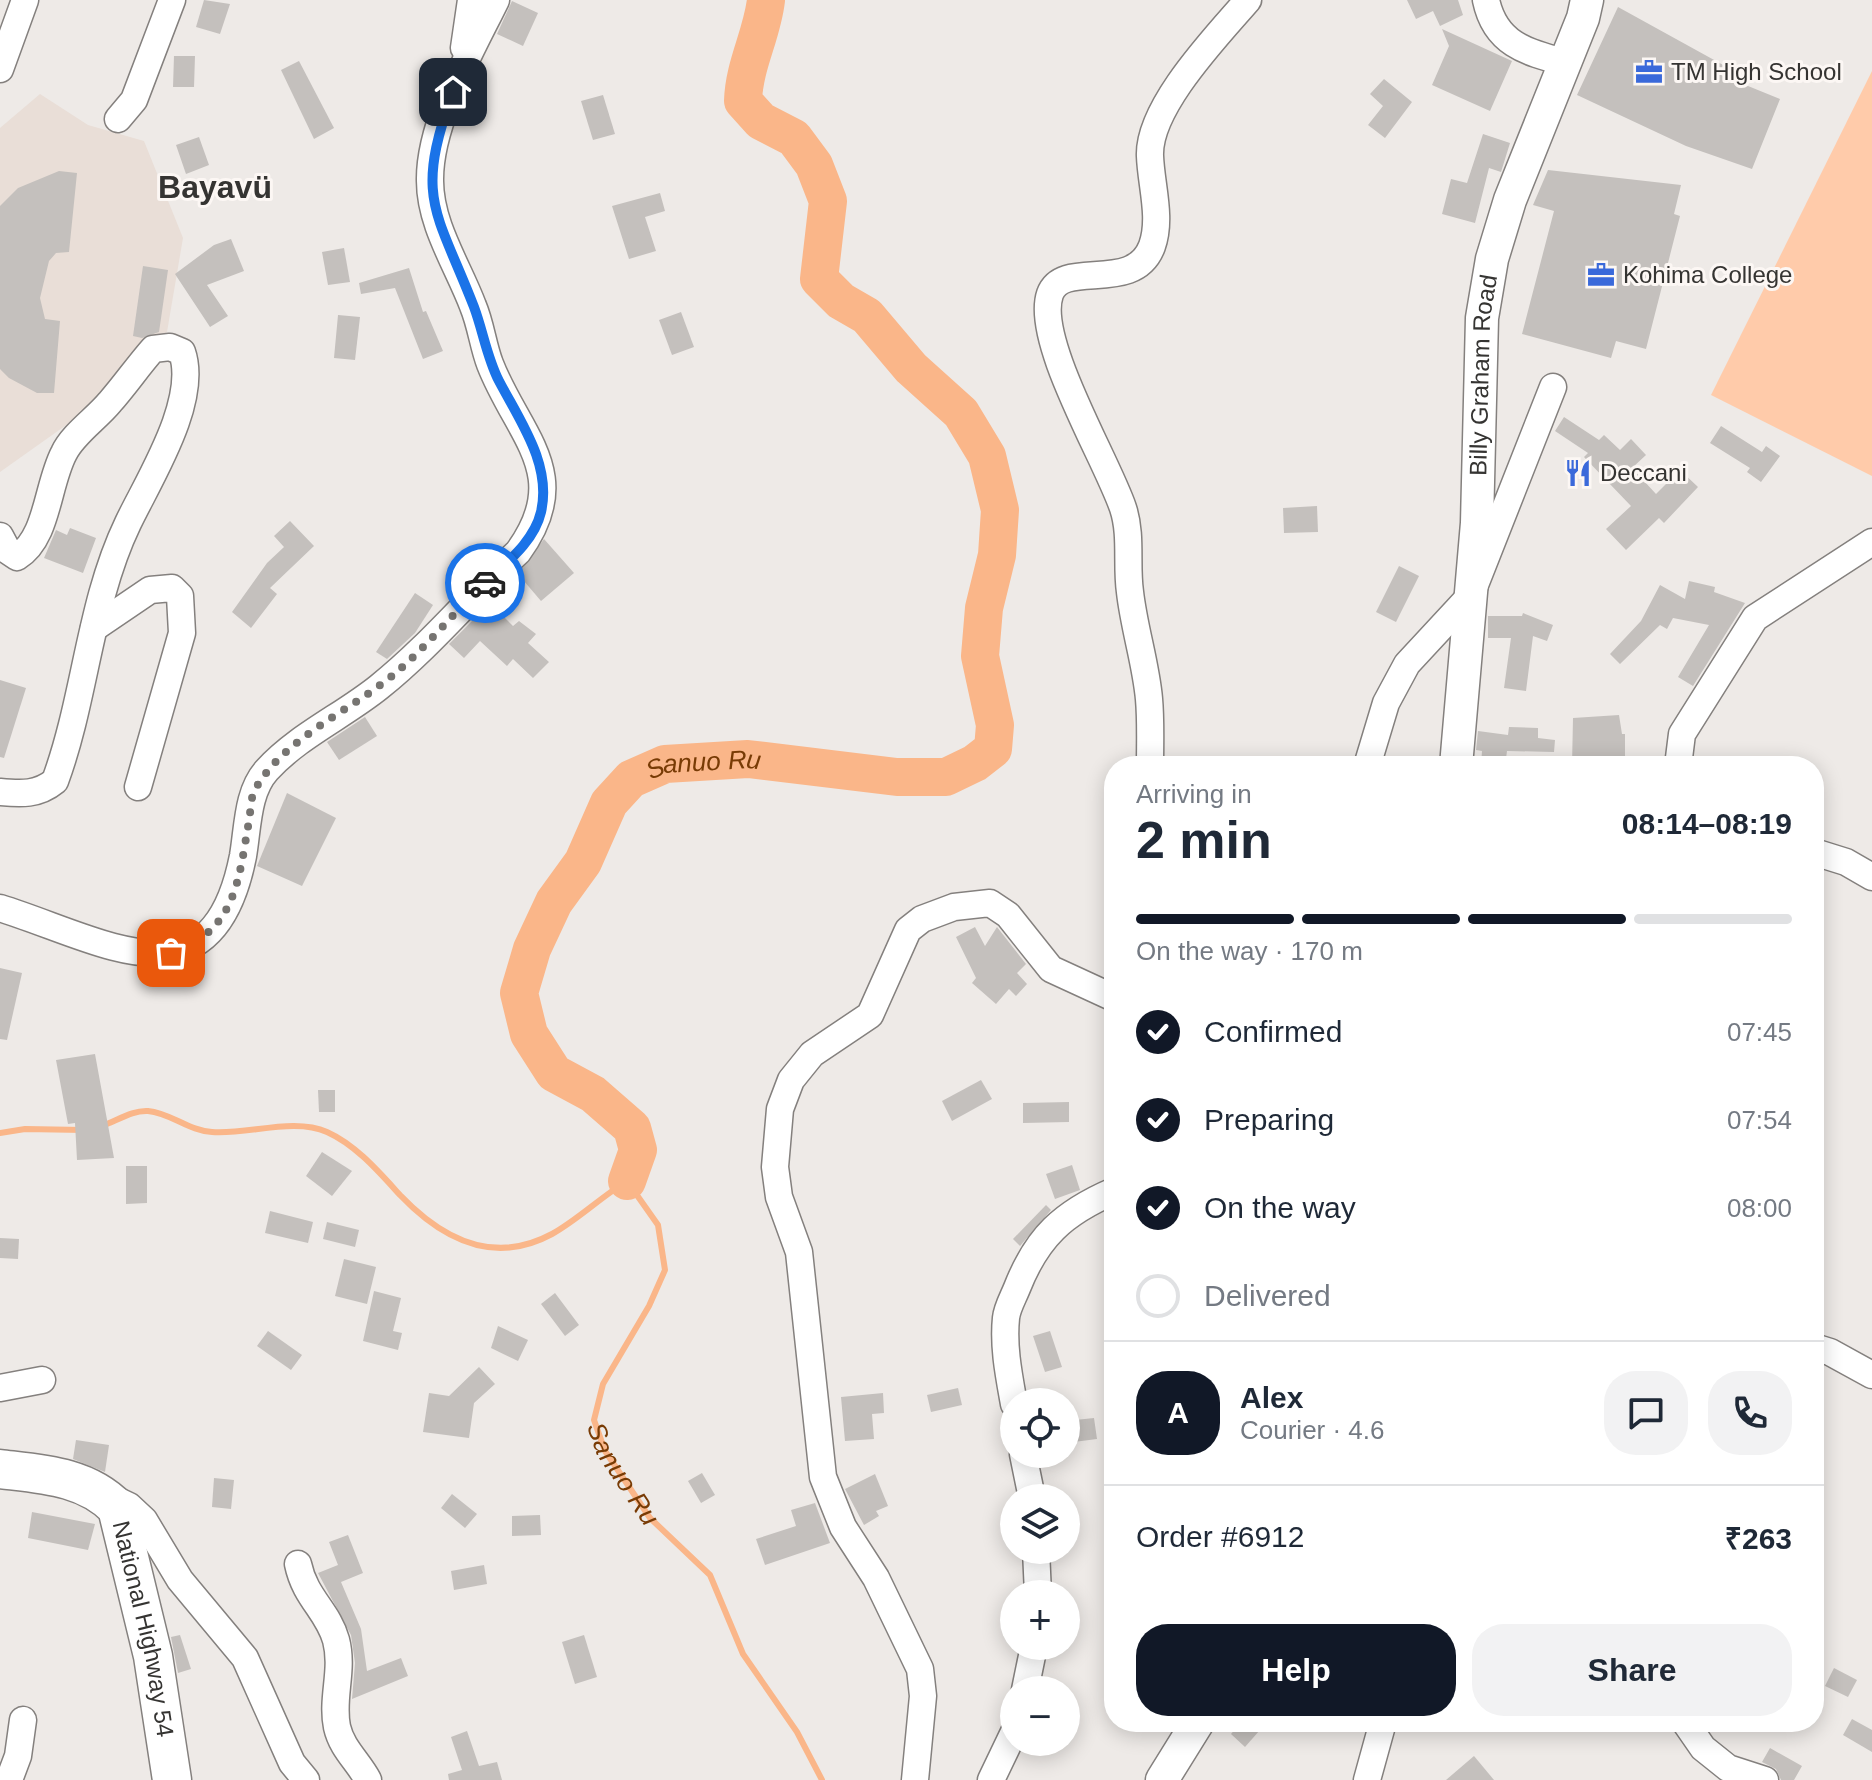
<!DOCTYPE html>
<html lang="en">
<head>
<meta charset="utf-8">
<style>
	body { margin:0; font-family:Helvetica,sans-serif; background:#f2f2f3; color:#1f2937; height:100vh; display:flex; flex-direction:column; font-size:30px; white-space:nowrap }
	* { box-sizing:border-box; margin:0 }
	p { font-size:26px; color:#747a83 }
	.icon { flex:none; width:44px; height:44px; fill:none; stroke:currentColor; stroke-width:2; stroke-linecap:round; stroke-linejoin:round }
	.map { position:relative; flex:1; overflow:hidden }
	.drawer { position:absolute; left:1104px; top:756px; width:720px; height:976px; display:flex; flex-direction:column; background:#fff; border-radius:32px; box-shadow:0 4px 20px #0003 }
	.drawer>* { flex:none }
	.controls { position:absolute; left:1000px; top:1388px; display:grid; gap:16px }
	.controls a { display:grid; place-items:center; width:80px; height:80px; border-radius:50%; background:#fff; box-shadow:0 4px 20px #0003; font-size:40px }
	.pin { position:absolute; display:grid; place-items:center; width:68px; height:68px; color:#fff; margin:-34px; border-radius:16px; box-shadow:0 4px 12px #0006 }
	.courier { position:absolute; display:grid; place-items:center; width:80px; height:80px; margin:-40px; border:6px solid #1a73e8; border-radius:50%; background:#fff; color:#222; box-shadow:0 2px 10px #0007 }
	.headline em { font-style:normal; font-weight:600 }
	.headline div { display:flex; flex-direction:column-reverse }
	.headline { display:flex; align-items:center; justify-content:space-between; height:136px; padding:0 32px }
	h1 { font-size:52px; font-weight:600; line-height:60px }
	.bar { display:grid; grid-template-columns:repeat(4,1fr); gap:12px 8px; align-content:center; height:96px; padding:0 32px }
	.bar i { height:10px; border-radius:6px; background:#e0e1e3 }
	.bar .on { background:#111827 }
	.bar p { grid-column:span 4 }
	.line { display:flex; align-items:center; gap:20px; padding:0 32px; border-top:2px solid #e0e1e3 }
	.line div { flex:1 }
	.round { display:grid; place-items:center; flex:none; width:84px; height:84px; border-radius:32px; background:#f2f2f3 }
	ol { padding:0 32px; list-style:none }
	li { display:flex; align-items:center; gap:24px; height:88px }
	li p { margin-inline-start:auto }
	li .icon { padding:8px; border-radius:50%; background:#111827; color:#fff; stroke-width:4 }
	li:last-child { color:#747a83 }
	li i { width:44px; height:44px; border:4px solid #e0e1e3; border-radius:50% }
	.button { display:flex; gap:16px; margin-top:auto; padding:16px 32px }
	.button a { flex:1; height:92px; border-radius:32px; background:#111827; color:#fff; font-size:32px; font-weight:600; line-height:92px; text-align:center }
	.button a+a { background:#f2f2f3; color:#1f2937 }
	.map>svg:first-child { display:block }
	.built { fill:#e9ded7 }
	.green { fill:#ffcbaa }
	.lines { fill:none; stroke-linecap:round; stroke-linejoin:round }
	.stream { stroke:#fab689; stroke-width:6 }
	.river { stroke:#fab689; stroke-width:38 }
	.building { fill:#c4c0bd }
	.minor-casing { stroke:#84807e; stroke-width:29 }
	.major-casing { stroke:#84807e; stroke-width:35 }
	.highway-casing { stroke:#84807e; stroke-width:41 }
	.minor { stroke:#fff; stroke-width:26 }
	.major { stroke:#fff; stroke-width:32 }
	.highway { stroke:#fff; stroke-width:38 }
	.done { stroke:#767471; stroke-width:8; stroke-dasharray:0 14.4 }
	.route { stroke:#1a73e8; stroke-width:10 }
	.labels { text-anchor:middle; stroke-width:6; stroke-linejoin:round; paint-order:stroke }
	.poi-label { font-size:24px; fill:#353432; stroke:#fcf7f4; text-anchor:start }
	.street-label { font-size:24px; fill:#353432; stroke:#fcf7f4 }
	.water-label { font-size:26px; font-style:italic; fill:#783b05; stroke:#fcf7f4 }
	.district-label { font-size:32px; font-weight:bold; fill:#353432; stroke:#fcf7f4 }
</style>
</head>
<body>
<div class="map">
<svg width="1872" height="1780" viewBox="0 0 1872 1780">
	<rect width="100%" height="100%" fill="#eeeae7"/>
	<path class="built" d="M40,94L88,125L144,141L183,238L167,332L86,411L0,472V128Z"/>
	<path class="green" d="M1872,71V476L1711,395Z"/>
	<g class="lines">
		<g class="stream">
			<path id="s1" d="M102,1126C117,1121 132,1110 148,1111C171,1113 189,1131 212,1132C247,1135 294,1117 327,1132C356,1145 379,1172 400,1195C442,1239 493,1266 552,1234C576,1221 601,1197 627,1181L658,1225L665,1270L649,1306L603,1384L594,1420L605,1451L650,1518L710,1575L743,1654L797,1732L822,1780"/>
			<path d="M0,1133L25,1129L84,1130"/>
		</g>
		<path class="river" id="s2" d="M627,1181L638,1150L632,1128L593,1094L554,1073L529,1034L519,993L532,949L554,902L583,862L609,803L631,779L665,764L748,759L897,777H946L975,763L993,749L995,725L980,656L984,608L997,555L1000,510L987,456L961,413L911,368L867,316L841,301L819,279L828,201L814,165L794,138L761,121L743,101C744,65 762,35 766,0"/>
	</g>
	<g class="building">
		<path d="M204,0L230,4L220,34L196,27Z"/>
		<path d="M1407,0H1458L1463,15L1440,26L1433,11L1416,19Z"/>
		<path d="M512,1L538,13L523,46L497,34Z"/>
		<path d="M1618,7L1725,66L1721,75L1780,99L1752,169L1686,146L1577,95Z"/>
		<path d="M1442,29L1512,61L1490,111L1432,85L1449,46Z"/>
		<path d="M174,56H195L194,87H173Z"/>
		<path d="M299,61L334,128L314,139L281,70Z"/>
		<path d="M1384,79L1412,102L1385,138L1368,125L1383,106L1370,94Z"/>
		<path d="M603,95L615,134L593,140L581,101Z"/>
		<path d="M1483,134L1510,143L1501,172L1489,168L1475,223L1442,214L1451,179L1467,183Z"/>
		<path d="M199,137L209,165L186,174L176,145Z"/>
		<path d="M1548,170L1681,185L1674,214L1680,216L1646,349L1616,341L1611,358L1522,334L1554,211L1533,205Z"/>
		<path d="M59,171L77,173L69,252L56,253L49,261L40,298L45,319L60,321L54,393H37L9,378L0,369V206L18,188Z"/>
		<path d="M660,193L665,211L645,217L656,251L629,259L612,206Z"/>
		<path d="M231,239L244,271L207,285L228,316L210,327L175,274L214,245Z"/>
		<path d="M344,248L350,282L328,285L322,252Z"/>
		<path d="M143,266L168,270L159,332L142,338L133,336Z"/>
		<path d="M409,268L423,312L426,311L443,351L423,359L395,288L361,294L359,283Z"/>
		<path d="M681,312L694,347L672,355L659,320Z"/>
		<path d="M338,315L360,317L355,360L334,358Z"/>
		<path d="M1564,417L1599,440L1604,435L1620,450L1631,439L1646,455L1632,468L1656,494L1680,470L1698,487L1664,523L1659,518L1626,550L1606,529L1631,506L1584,457L1588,453L1555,431Z"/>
		<path d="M1721,426L1762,452L1766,446L1780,456L1761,482L1747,472L1750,468L1710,443Z"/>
		<path d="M1317,506L1318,532L1284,533L1283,508Z"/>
		<path d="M290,521L314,546L270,588L277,594L251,628L232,612L267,563L284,547L274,536Z"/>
		<path d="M70,528L96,538L83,573L44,558L56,530L67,535Z"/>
		<path d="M544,539L574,573L541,601L518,574Z"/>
		<path d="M1399,566L1419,576L1396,622L1376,612Z"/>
		<path d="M1689,581L1715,587L1714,592L1745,603L1693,686L1678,677L1709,625L1673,618L1667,629L1660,625L1620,664L1610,654L1641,621L1660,585L1685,599Z"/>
		<path d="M415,593L433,605L415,633L387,659L376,652Z"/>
		<path d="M490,603L513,626L519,621L536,634L528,643L549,662L533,678L513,659L507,666L480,641L464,658L449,644Z"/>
		<path d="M1523,613L1553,625L1547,641L1533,636L1526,691L1504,688L1511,638H1488V616H1522Z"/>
		<path d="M0,680L26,688L4,758L0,757Z"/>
		<path d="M1619,715L1622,734H1625V766H1572L1573,718Z"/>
		<path d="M365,717L377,736L339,760L327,742Z"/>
		<path d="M1509,727L1538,728V738L1555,740L1554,752L1507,751L1505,766H1481L1482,751L1476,750L1478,731L1508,735Z"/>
		<path d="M287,793L336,818L302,886L257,866Z"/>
		<path d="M975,927L985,946L997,927L1026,964L1017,973L1027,984L1016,996L1009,989L996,1004L972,983L976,978L956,937Z"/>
		<path d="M0,968L22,973L7,1040L0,1039Z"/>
		<path d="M95,1054L114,1158L77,1160L75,1123L68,1124L56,1060Z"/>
		<path d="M981,1080L992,1099L952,1121L942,1101Z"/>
		<path d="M318,1090H335V1112H319Z"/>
		<path d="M1069,1102V1122L1023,1123V1103Z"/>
		<path d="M322,1152L352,1171L332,1196L306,1176Z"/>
		<path d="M1072,1165L1080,1190L1055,1199L1046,1174Z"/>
		<path d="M126,1166H147V1203L126,1204Z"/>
		<path d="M1046,1205L1051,1210L1020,1246L1013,1239Z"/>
		<path d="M270,1211L313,1222L308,1243L265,1233Z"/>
		<path d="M327,1222L359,1230L355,1247L323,1239Z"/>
		<path d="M0,1238L19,1239L18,1259L0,1258Z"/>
		<path d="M344,1259L376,1267L367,1304L335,1296Z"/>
		<path d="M374,1291L401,1298L393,1331L402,1333L398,1350L363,1341Z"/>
		<path d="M555,1293L579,1325L565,1336L541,1304Z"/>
		<path d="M498,1326L528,1340L518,1361L491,1348Z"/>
		<path d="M268,1331L302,1355L291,1370L257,1346Z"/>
		<path d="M1050,1331L1062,1367L1045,1372L1033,1336Z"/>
		<path d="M479,1367L495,1384L474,1403L469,1438L423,1432L429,1393L449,1396Z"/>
		<path d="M958,1388L962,1405L931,1412L927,1395Z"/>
		<path d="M883,1393L884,1413L872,1414L874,1439L845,1441L841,1397Z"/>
		<path d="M1094,1418L1097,1439L1066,1443V1421Z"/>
		<path d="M76,1440L109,1445L105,1472L73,1459Z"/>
		<path d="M702,1473L715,1495L701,1503L688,1481Z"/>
		<path d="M875,1474L888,1506L876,1511L879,1516L864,1525L845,1489Z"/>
		<path d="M214,1478L234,1480L231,1509L212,1507Z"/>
		<path d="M452,1494L477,1514L465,1528L441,1508Z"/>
		<path d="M815,1503L830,1543L765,1565L756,1539L796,1526L791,1510Z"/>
		<path d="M32,1512L95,1524L88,1550L28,1538Z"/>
		<path d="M540,1515L541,1535L512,1536V1516Z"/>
		<path d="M348,1535L363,1573L341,1582L361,1629L367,1671L401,1658L408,1676L352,1699L355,1663L351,1635L318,1573L338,1565L329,1542Z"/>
		<path d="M484,1565L487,1584L454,1590L451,1571Z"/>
		<path d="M180,1635L191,1669L178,1673L171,1637Z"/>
		<path d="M584,1635L597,1677L575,1684L562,1642Z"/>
		<path d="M1834,1668L1857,1680L1848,1697L1825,1686Z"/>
		<path d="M1852,1719L1872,1730V1752L1843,1735Z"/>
		<path d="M1241,1722H1267L1245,1747L1231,1734Z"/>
		<path d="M467,1731L479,1766L497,1762L502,1780H449L448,1774L462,1770L451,1737Z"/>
		<path d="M1770,1748L1802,1766L1794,1780H1781L1776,1769L1762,1762Z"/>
		<path d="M1474,1756L1494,1780H1446Z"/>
	</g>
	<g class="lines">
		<g class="minor-casing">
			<g id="minor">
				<path d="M1486,0C1495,43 1525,52 1564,62"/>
				<path d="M464,48L471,0"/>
				<path d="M0,69L25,0"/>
				<path d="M118,119L134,100L172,0"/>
				<path d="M0,536L8,551L17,557C48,538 47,485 64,453C73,434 96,419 110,402C125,385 138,366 153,349L170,347L182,352C199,401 149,479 128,523C89,604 86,697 55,781C38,795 21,794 0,792"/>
				<path d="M94,628L150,590L172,588L180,596L182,633L138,787"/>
				<path d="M1150,766C1150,744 1151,721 1149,699C1146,664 1134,628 1130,592C1126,565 1132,535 1123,508C1107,460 1034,340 1050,294C1063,258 1134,295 1152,246C1162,218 1151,185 1150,156C1148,107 1217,36 1248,0"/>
				<path d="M1367,766L1386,703L1407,664L1471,595L1553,387"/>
				<path d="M1678,766L1682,734L1755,618L1872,542"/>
				<path d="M1814,852L1846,862L1872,877"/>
				<path d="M0,908C103,940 212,1013 243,856C248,827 247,792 267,770C298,736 343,716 379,687C429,647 471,596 518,552C575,474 518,436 490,364C483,346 481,325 473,306C458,266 430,225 430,181C429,123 471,51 496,0"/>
				<path d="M1814,1347L1830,1352L1872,1375"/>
				<path d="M0,1388L42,1380"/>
				<path d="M1014,1404C1009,1376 1003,1347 1006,1318C1007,1308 1013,1298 1017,1288C1037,1237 1063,1213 1114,1191"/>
				<path d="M1023,1454L1032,1498"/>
				<path d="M108,1496L129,1506L144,1520L180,1580L245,1658L292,1763L306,1780"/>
				<path d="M1036,1550L1038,1594"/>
				<path d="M298,1564C305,1598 328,1611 336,1640C344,1670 331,1698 337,1727C342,1749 358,1761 368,1780"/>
				<path d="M1025,1690L1034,1646"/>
				<path d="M1685,1722L1703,1748L1728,1768L1765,1780"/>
				<path d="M9,1780L18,1756L23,1720"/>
				<path d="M915,1780L923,1696L920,1669L876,1578L843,1527L823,1477L799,1252L779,1197L775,1167L780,1109L791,1080L812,1054L870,1015L908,930L922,919L954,907L990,903L1008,915L1051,969L1114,998"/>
				<path d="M991,1780L1014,1732"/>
				<path d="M1367,1780L1383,1722"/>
			</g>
		</g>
		<g class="major-casing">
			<g id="major">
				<path id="s3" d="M1456,766L1477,523L1482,318L1492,259L1510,200L1583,18L1587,0"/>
				<path d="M1162,1780L1198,1722"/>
			</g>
		</g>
		<g class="highway-casing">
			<g id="highway">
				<path id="s4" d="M0,1469C42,1474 86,1476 117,1508L153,1656L172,1780"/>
			</g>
		</g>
		<use href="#minor" class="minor"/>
		<use href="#major" class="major"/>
		<use href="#highway" class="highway"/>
	</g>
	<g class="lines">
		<path class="done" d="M171,953C236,930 238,883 249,821C251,810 250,796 257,786C288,735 355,709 399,670C429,644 455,611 485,583"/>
		<path class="route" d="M453,92C414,199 436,209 474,307C483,331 487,358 499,381C520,421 552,465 541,512C534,542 506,563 485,583"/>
	</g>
	<defs>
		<g id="office-bare" transform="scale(2.16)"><path d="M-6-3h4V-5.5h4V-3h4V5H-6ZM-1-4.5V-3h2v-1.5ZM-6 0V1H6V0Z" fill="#3a69da" stroke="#fcf7f4" stroke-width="2.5" paint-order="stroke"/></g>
		<g id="restaurant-bare" transform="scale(2.16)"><path d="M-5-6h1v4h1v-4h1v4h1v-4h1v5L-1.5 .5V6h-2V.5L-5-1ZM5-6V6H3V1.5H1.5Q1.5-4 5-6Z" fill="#3a69da" stroke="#fcf7f4" stroke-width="2.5" paint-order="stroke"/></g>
	</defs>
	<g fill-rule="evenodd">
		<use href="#office-bare" x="1649" y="72"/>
		<use href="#office-bare" x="1601" y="275"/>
		<use href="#restaurant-bare" x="1578" y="473"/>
	</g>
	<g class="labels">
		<g class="poi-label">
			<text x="1671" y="80">TM High School</text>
			<text x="1623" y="283">Kohima College</text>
			<text x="1600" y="481">Deccani</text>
		</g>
		<g class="street-label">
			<text dy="8" stroke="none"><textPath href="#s3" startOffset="392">Billy Graham Road</textPath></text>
			<text dy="8" stroke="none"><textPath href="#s4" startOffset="250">National Highway 54</textPath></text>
		</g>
		<g class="water-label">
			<text dy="9" stroke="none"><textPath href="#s2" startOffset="560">Sanuo Ru</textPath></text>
			<text dy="9" stroke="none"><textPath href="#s1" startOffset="920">Sanuo Ru</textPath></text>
		</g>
		<g class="district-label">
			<text x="215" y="198">Bayavü</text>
		</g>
	</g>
</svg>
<div class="controls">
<a><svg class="icon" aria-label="locate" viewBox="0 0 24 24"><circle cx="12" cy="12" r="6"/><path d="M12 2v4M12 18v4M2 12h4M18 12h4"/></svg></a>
<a><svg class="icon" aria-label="layers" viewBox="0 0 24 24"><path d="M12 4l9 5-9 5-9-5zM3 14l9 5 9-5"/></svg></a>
<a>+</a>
<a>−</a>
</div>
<div class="pin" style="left:171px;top:953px;background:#ea580c"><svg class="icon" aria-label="bag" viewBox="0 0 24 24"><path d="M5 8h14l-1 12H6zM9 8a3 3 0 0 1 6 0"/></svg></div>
<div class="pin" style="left:453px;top:92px;background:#1f2937"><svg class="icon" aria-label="home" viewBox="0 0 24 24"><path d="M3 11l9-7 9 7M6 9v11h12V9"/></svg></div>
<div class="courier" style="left:485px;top:583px"><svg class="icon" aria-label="car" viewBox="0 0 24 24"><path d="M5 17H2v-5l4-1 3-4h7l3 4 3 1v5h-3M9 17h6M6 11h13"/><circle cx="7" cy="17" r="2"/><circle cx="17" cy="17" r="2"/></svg></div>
<section class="drawer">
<div class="headline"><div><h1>2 min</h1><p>Arriving in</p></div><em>08:14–08:19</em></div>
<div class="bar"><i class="on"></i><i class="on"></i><i class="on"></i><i></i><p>On the way · 170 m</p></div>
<ol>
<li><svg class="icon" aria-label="check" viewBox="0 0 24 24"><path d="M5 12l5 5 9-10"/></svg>Confirmed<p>07:45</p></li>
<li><svg class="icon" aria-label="check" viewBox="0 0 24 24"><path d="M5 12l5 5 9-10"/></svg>Preparing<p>07:54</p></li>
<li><svg class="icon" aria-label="check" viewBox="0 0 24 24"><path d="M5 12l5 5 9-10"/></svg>On the way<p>08:00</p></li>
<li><i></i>Delivered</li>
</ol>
<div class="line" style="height:144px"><b class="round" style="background:#111827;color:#fff">A</b><div><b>Alex</b><p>Courier · 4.6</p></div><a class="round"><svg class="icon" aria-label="chat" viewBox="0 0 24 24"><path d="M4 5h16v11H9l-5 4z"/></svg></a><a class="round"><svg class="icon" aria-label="phone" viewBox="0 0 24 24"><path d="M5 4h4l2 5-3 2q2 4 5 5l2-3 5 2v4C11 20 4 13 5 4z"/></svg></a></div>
<div class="line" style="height:104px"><div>Order #6912</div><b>₹263</b></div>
<div class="button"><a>Help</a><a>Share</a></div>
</section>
</div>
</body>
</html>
